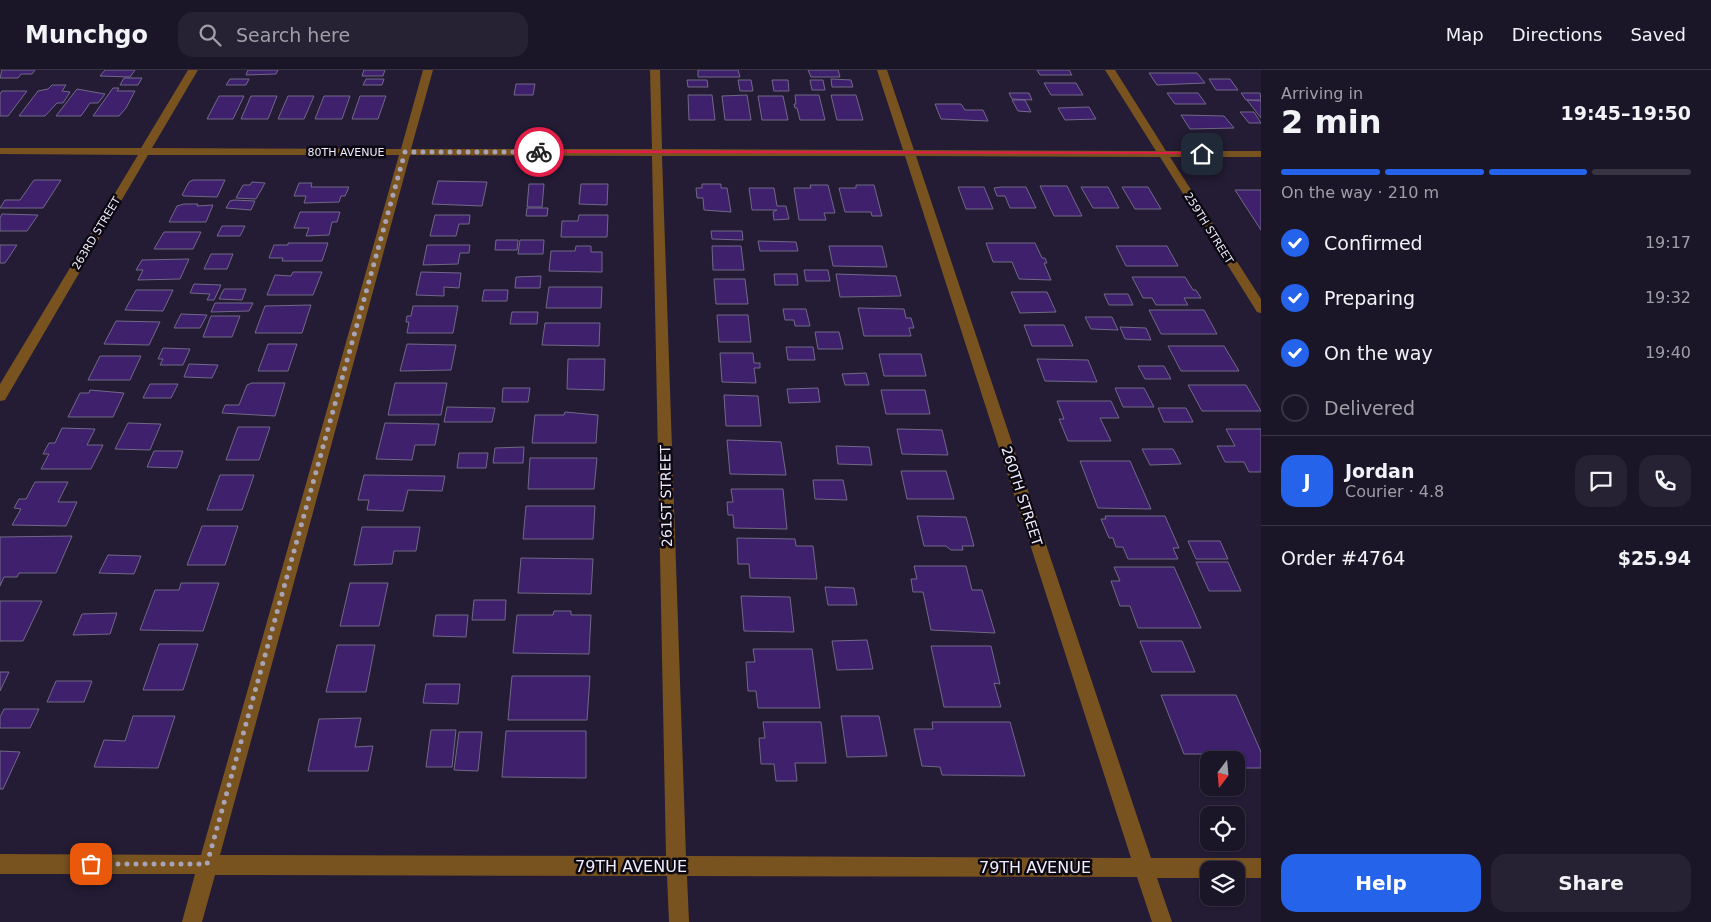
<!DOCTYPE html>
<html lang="en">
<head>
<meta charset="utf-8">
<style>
	body { margin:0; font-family:"DejaVu Sans",sans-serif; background:#272233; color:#f1f3f6; height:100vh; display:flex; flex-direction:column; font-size:19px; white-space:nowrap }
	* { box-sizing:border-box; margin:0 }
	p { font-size:16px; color:#9f9fa7 }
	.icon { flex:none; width:28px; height:28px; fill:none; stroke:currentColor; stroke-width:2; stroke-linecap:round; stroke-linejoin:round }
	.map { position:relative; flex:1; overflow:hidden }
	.details { display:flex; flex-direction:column; background:#1a1527; width:450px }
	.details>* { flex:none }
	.needle { width:32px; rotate:196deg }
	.tools { position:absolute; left:1200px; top:681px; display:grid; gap:10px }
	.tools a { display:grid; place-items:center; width:45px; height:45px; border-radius:10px; background:#1a1527; box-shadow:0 1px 4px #0004,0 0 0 1px #383444; font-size:25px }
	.pin { position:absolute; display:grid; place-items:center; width:42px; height:42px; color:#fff; margin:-21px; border-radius:10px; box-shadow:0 2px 8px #0006 }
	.courier { position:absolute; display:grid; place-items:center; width:50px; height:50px; margin:-25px; border:4px solid #e11d48; border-radius:50%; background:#fff; color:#222; box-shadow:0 1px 6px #0007 }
	.headline em { font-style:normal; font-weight:800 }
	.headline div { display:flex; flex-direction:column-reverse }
	.headline { display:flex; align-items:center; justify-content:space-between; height:85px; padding:0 20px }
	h1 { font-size:32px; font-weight:800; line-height:38px }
	.bar { display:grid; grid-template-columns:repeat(4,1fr); gap:8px 5px; align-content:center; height:60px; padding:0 20px }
	.bar i { height:6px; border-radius:4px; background:#383444 }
	.bar .active { background:#2563eb }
	.bar p { grid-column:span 4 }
	.line { display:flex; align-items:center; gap:12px; padding:0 20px; border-top:1px solid #383444 }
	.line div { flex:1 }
	.round { display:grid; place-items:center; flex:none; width:52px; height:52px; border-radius:15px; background:#272233 }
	ol { padding:0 20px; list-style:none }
	li { display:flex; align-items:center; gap:15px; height:55px }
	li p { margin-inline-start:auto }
	li .icon { padding:5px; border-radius:50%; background:#2563eb; color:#fff; stroke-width:4 }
	li:last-child { color:#9f9fa7 }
	li i { width:28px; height:28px; border:2px solid #383444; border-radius:50% }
	.cta { display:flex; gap:10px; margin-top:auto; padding:10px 20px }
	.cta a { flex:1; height:58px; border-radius:15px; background:#2563eb; color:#fff; font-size:20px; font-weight:800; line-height:58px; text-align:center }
	.cta a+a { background:#272233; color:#f1f3f6 }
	header { display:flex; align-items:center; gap:30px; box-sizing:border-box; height:70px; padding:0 25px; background:#1a1527; border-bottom:1px solid #383444 }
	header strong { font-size:24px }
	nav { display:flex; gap:28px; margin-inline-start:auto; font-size:18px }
	.search { width:350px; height:45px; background:#272233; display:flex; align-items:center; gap:12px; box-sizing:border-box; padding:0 18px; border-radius:15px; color:#9f9fa7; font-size:19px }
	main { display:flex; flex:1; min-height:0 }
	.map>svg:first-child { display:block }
	.building { fill:#3e206d; stroke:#716986 }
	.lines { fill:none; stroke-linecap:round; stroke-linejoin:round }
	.street { fill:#79531f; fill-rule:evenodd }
	.route { fill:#e11d48 }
	.done { stroke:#a8a4b7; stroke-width:5; stroke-dasharray:0 9 }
	.labels { text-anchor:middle; stroke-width:5; stroke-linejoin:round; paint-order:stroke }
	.far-street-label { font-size:11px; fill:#f0edfd; stroke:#0c0913 }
	.street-label { font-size:14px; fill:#f0edfd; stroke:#0c0913 }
	.near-street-label { font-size:16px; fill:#f0edfd; stroke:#0c0913 }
</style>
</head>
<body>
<header>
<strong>Munchgo</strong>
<div class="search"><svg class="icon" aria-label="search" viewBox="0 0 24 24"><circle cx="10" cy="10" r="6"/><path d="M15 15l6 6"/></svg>Search here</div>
<nav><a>Map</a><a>Directions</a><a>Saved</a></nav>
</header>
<main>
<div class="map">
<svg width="1261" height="852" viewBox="0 0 1261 852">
	<rect width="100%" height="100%" fill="#231c34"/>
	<g class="building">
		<path d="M2,0H35L32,4H21L18,8H0Z"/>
		<path d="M105,0H135L130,7L100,6Z"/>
		<path d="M248,0H278L276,4L246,5Z"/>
		<path d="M364,0H385L383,6H362Z"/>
		<path d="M698,0H738L740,7H698Z"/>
		<path d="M808,0H838L840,7H811Z"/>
		<path d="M1037,0H1069L1072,5H1040Z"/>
		<path d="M1149,3H1197L1205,13L1157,15Z"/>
		<path d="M124,8H142L138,15H120Z"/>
		<path d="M230,9H249L246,15H226Z"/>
		<path d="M366,9H384L382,15H363Z"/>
		<path d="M831,9L851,10L853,17H832Z"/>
		<path d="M1209,9H1230L1238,20H1216Z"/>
		<path d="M687,10H707L708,17H688Z"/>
		<path d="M738,10H751L753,21H740Z"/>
		<path d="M772,10H788L789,21H774Z"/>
		<path d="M810,10H823L825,20H812Z"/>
		<path d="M1044,13H1076L1083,25H1051Z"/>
		<path d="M516,14H535L533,25H514Z"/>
		<path d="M52,15H66L62,21L70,22L63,33H57L45,46H19L38,21L48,19Z"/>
		<path d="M113,18H119L117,21H135L126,38L119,46H93Z"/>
		<path d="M77,19L105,24L98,33H90L81,46H56Z"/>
		<path d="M2,21H27L8,46H0V24Z"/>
		<path d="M1009,23H1029L1032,30L1012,29Z"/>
		<path d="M1167,23H1198L1206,34H1175Z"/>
		<path d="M1241,23H1260L1261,30H1246Z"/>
		<path d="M688,25H712L715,50H689Z"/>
		<path d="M747,25L751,50H725L722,26Z"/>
		<path d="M795,25H819L825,50H800L797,38H795L794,34H796Z"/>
		<path d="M831,25H856L863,50H837Z"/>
		<path d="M219,26H244L233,49H207Z"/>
		<path d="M251,26H277L268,49H241Z"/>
		<path d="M288,26H314L304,49H278Z"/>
		<path d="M324,26H350L342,49H315Z"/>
		<path d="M360,26H386L378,49H352Z"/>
		<path d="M758,26H783L788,50H762Z"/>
		<path d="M1012,30H1025L1031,42L1018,41Z"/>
		<path d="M1247,30L1261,31V48Z"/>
		<path d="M935,34H961L965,40H983L988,51L941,49Z"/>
		<path d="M1089,37L1096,49L1065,50L1058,38Z"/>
		<path d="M1240,42H1254L1261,53H1249Z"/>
		<path d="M1181,45L1224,46L1234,58L1190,59Z"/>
		<path d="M34,110H61L43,138H0L5,130H20Z"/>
		<path d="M193,110H225L217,127L184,126L182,125L189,112Z"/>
		<path d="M438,111L487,112L482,136L432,134Z"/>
		<path d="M252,112L265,113L256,129L236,128L243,115H250Z"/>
		<path d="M299,113H312L311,117H349L345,126H341L339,132L304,133L306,126H294Z"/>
		<path d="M529,114H544L542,137H527Z"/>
		<path d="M581,114H608L607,135L579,134Z"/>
		<path d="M702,114H721V118H727L731,142L704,140L703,128H697L696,118H702Z"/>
		<path d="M810,115H828L835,143H824L826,150H799L794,118H811Z"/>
		<path d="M856,115H874L882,146H872L871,142H845L839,118H856Z"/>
		<path d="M1040,116H1067L1082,146H1054Z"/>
		<path d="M958,117H984L993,139H966Z"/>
		<path d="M1001,117H1026L1036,138H1010L1005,126H997L994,118Z"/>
		<path d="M1081,117H1108L1119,138H1093Z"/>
		<path d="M1122,117H1148L1161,139H1135Z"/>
		<path d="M749,118H774L777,136H786L789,149L774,150L773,142L777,140H752Z"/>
		<path d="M1235,120H1261V160Z"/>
		<path d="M230,131L234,130L255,131L251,140L226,138Z"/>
		<path d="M184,134H198L197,136L213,135L206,152H169L177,136Z"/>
		<path d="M527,138H548L547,146H526Z"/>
		<path d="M300,142H340L337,152H332L329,165L306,166L309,158H294Z"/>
		<path d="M2,144L38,145L27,161H0V148Z"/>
		<path d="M435,145H470L469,154H459L456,166H430Z"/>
		<path d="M579,145H608L607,167H561L562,151H578Z"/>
		<path d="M222,156H245L240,166H217Z"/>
		<path d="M711,161H742L743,170L712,169Z"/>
		<path d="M164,162H201L193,179H154Z"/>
		<path d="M496,170H518L517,180H495Z"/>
		<path d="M520,170H544L543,184H518Z"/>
		<path d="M758,171L796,172L798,181H760Z"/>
		<path d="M288,173H328L322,191H282L283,188H269L274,175H288Z"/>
		<path d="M986,173H1035L1042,188H1045L1047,193H1044L1051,210L1019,209L1012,192H993Z"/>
		<path d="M0,175H17L5,193H0Z"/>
		<path d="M427,175H470L469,183H460L458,194L423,195Z"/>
		<path d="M576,176H591V182H602V202L549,201L551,181H575Z"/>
		<path d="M712,176H741L744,200H713Z"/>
		<path d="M829,176H882L887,197L833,196Z"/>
		<path d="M1116,176H1167L1178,196H1126Z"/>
		<path d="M211,184H233L227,199H204Z"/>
		<path d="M189,189L180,209L138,210L143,200H136L142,190Z"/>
		<path d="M804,200H828L830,211H806Z"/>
		<path d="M293,202H322L313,225H267L275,205L291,206Z"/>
		<path d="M421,202L461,203L459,218L444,217V226L416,225Z"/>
		<path d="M774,204H797L798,215H775Z"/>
		<path d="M836,204L896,206L901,226L840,227Z"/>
		<path d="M541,206L540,218H515L516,207Z"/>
		<path d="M1132,207H1185L1193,220H1196L1201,228H1184L1188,235H1156L1152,228H1143Z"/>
		<path d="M714,209H745L748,234H716Z"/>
		<path d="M194,214L221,215L214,230H207L210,224L190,223Z"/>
		<path d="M549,217H602L601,238H546Z"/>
		<path d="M224,219H246L242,230L219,229Z"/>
		<path d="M136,220H173L163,241L125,240Z"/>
		<path d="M484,220H508L507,231H482Z"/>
		<path d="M1011,222H1047L1056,242L1020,243Z"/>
		<path d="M1104,224H1128L1133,235H1109Z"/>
		<path d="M215,233H253L249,241L211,242Z"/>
		<path d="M311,235L302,263H255L265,236Z"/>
		<path d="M413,236H458L453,263H407L409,252H406L407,246H411Z"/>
		<path d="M858,238L904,239L906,248H911L914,258H909L911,266H864Z"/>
		<path d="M783,239H806L810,256H795L794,250H785Z"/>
		<path d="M1149,240H1204L1217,264H1161Z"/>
		<path d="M512,242H538L537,254H510Z"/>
		<path d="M181,244L207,245L200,258H174Z"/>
		<path d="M717,245H748L751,272H719Z"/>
		<path d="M211,246H240L232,267H203Z"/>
		<path d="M1085,247H1112L1118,260L1091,259Z"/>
		<path d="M116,251L160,252L149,275L104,274Z"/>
		<path d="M545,253H600L599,276L542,275Z"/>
		<path d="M1024,255H1064L1073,276H1032Z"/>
		<path d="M1120,257L1146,258L1151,270L1125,269Z"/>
		<path d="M815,262H839L843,279H818Z"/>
		<path d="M268,274H297L288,301H258Z"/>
		<path d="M407,274L456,275L451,300L400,301Z"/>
		<path d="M1168,276H1224L1239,301H1181Z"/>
		<path d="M786,277H813L815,290H788Z"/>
		<path d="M163,278L190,279L183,295H160L163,289H158Z"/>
		<path d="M720,283H753L754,293H760V298H754L756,313L722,312Z"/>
		<path d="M879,284H921L926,306H884Z"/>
		<path d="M100,286H141L130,310H88Z"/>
		<path d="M568,289H605L604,320L567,319Z"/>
		<path d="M1037,289L1088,290L1097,312L1045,311Z"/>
		<path d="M189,294L218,295L212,308L184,307Z"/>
		<path d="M1138,296H1164L1171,309H1145Z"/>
		<path d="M866,303L869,315H845L842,304Z"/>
		<path d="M252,313H285L275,346L222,343L225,335H239L247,315Z"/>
		<path d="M395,313H447L441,345H388Z"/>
		<path d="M150,314H178L171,328H143Z"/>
		<path d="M1188,315H1246L1261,341H1202Z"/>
		<path d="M503,318H530L528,332H502Z"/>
		<path d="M818,318L820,332L789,333L787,319Z"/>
		<path d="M1115,318H1144L1154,337H1123Z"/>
		<path d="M90,320L124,323L113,347H68L80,323H89Z"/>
		<path d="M881,320H925L930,344H886Z"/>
		<path d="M724,325L758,326L761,356H726Z"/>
		<path d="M1057,331H1111L1119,348H1100L1111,371H1068L1059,349H1064Z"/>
		<path d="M447,337L495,338L492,352H444Z"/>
		<path d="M1158,338H1186L1193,352H1164Z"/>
		<path d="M565,342L598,345L596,373H532L535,345H564Z"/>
		<path d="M128,353L161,354L150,380L115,379Z"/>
		<path d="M385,353L439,354L435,375H415L412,390L376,389Z"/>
		<path d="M238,357H270L259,390H226Z"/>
		<path d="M62,358L95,359L87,375H103L91,399H41L49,384H43L49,373H55Z"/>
		<path d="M897,359L942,360L948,385L902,384Z"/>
		<path d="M1226,359H1261V402H1249L1244,392H1225L1217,376H1235Z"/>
		<path d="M727,370L781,372L786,405L730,404Z"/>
		<path d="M836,376L869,377L872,395L838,394Z"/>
		<path d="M524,377L523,393H493L495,378Z"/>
		<path d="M1142,379H1173L1181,394L1150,395Z"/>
		<path d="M154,381H183L177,398L147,397Z"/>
		<path d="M459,383H488L486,398H457Z"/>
		<path d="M530,388H597L594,419H528Z"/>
		<path d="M1080,391H1130L1151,439L1098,438Z"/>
		<path d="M901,401H946L954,429H907Z"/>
		<path d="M220,405H254L242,440H207Z"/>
		<path d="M364,405L445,406L442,421L408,420L403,441L367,440L369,430H358Z"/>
		<path d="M813,410H843L847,430L815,429Z"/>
		<path d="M35,412H68L58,432H77L66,456L12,455L21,439L14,438L19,429H26Z"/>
		<path d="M731,419H783L787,459L734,458L733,445H728L727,432H733Z"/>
		<path d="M526,436H595L593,469H523Z"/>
		<path d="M917,446L966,447L974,476H962L963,480H951L946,476H924Z"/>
		<path d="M1105,446H1165L1179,478H1173L1178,489H1128L1123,477H1116L1113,468H1109L1101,449H1106Z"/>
		<path d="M202,456H238L225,495H187Z"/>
		<path d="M362,457H420L416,481H394L392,494L354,495Z"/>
		<path d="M72,466L56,503H19L17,507H4L0,516V467Z"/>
		<path d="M737,468L795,469L796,476H813L817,509L750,508L749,494H738Z"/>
		<path d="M1188,471H1220L1228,489H1196Z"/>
		<path d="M108,485L141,486L134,504L99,503Z"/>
		<path d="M521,488L593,489L591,524L518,523Z"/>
		<path d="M1196,492H1228L1241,521H1209Z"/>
		<path d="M914,496H966L972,520H982L995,563L931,560L923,522H913L911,509H917Z"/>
		<path d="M1114,497H1174L1201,558H1138L1130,536H1120L1111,511H1120Z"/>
		<path d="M181,513H219L203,561L140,560L155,520H179Z"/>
		<path d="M350,513H388L379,556H340Z"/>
		<path d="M825,517L854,518L857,535H828Z"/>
		<path d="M741,526L790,527L794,562L744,561Z"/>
		<path d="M474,530H506L505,550H472Z"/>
		<path d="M0,531H42L23,571H0Z"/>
		<path d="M554,541H571V545H591L589,584L513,583L517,545H553Z"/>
		<path d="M117,543L110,564L73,565L82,544Z"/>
		<path d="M436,545H468L466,567L433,566Z"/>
		<path d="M867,570L873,599L837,600L832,571Z"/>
		<path d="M1140,571H1182L1195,602H1152Z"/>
		<path d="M159,574H198L183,620H143Z"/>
		<path d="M337,575H375L366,622H326Z"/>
		<path d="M931,576H991L1000,614L994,613L1001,637H944Z"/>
		<path d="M753,579H812L820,638H758L756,621H748L746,592H755Z"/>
		<path d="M0,602H9L0,621Z"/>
		<path d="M512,606H590L587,650H508Z"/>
		<path d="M56,611H92L84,632H47Z"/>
		<path d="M426,614H460L458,634L423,633Z"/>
		<path d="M1161,625H1236L1261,682V698H1236V690H1223L1221,684H1184Z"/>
		<path d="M4,639H39L30,658H0V647Z"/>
		<path d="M133,646H175L158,698L94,697L104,670L125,671Z"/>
		<path d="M841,646H879L887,686L847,687Z"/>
		<path d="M361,648L355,677L373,676L368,701H308L319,649Z"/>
		<path d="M763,652H821L826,693H795L797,711H776L774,694H761L759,668H765Z"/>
		<path d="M932,652H1010L1025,706L942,705L940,697L922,696L914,659H933Z"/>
		<path d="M431,660H456L452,697H426Z"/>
		<path d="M506,661H586V708L502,707Z"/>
		<path d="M459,662H482L478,701L454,700Z"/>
		<path d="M0,681L20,682L3,719H0Z"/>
	</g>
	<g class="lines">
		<path class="street" d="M188,0H198L152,78L401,79L423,0H433L411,79H652L650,0H660L662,79L903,80L877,0H887L914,80L1156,81L1105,0H1115L1166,81H1261V87H1170L1261,229V243L1257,242L1160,87L916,86L1151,788H1261V808H1236V800H1209V808H1157L1172,852H1152L1137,807L687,806L689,852H669L667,806L215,805L202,852H182L195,804H0V784L201,785L399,85H148L5,330L0,331V314L138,85L0,84V78H141ZM410,85L652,86L666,786L220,785ZM662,86H905L1131,788L686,786Z"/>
	</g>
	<path class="route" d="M539,80L1202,82L1205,84L537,83Z"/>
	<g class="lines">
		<path class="done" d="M91,794H207L405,82H539"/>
	</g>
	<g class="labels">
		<g class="far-street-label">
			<text x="346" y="86">80TH AVENUE</text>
			<text transform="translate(1209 158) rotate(58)" y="4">259TH STREET</text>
			<text transform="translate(96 163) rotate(-59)" y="4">263RD STREET</text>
		</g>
		<g class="street-label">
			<text transform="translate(666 426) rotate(-91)" y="5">261ST STREET</text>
			<text transform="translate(1022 426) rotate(72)" y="5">260TH STREET</text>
		</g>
		<g class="near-street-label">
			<text x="631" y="802">79TH AVENUE</text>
			<text x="1035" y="803">79TH AVENUE</text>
		</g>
	</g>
</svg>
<div class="tools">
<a><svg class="needle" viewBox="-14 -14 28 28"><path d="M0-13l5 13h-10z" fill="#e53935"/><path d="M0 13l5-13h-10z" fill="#9f9fa7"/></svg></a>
<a><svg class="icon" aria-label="locate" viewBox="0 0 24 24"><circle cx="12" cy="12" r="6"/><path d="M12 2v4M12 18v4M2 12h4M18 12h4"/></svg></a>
<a><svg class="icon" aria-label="layers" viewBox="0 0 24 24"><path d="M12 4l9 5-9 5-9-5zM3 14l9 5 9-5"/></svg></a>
</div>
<div class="pin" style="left:91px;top:794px;background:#ea580c"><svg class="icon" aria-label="bag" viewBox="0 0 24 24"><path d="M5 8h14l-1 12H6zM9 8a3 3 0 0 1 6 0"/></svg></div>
<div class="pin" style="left:1202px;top:84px;background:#1f2937"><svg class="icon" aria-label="home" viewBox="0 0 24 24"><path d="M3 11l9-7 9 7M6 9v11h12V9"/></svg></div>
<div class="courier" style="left:539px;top:82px"><svg class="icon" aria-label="bike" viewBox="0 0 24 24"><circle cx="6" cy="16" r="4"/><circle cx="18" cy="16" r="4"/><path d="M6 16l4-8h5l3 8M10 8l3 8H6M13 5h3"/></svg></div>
</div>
<section class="details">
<div class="headline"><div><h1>2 min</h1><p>Arriving in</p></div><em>19:45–19:50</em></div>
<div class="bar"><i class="active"></i><i class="active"></i><i class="active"></i><i></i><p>On the way · 210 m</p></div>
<ol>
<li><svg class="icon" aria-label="check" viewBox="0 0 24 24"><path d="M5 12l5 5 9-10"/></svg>Confirmed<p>19:17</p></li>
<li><svg class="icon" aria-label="check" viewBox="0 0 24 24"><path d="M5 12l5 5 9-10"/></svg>Preparing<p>19:32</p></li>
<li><svg class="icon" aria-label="check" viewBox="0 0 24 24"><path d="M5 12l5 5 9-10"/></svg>On the way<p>19:40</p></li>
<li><i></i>Delivered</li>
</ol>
<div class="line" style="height:90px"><b class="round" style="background:#2563eb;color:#fff">J</b><div><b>Jordan</b><p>Courier · 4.8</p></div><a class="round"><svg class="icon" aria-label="chat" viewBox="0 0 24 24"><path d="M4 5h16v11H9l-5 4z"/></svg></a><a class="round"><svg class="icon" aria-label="phone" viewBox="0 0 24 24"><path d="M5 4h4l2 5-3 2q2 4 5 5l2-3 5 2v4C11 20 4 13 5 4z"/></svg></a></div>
<div class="line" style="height:65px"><div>Order #4764</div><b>$25.94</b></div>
<div class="cta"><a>Help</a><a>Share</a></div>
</section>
</main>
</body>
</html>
